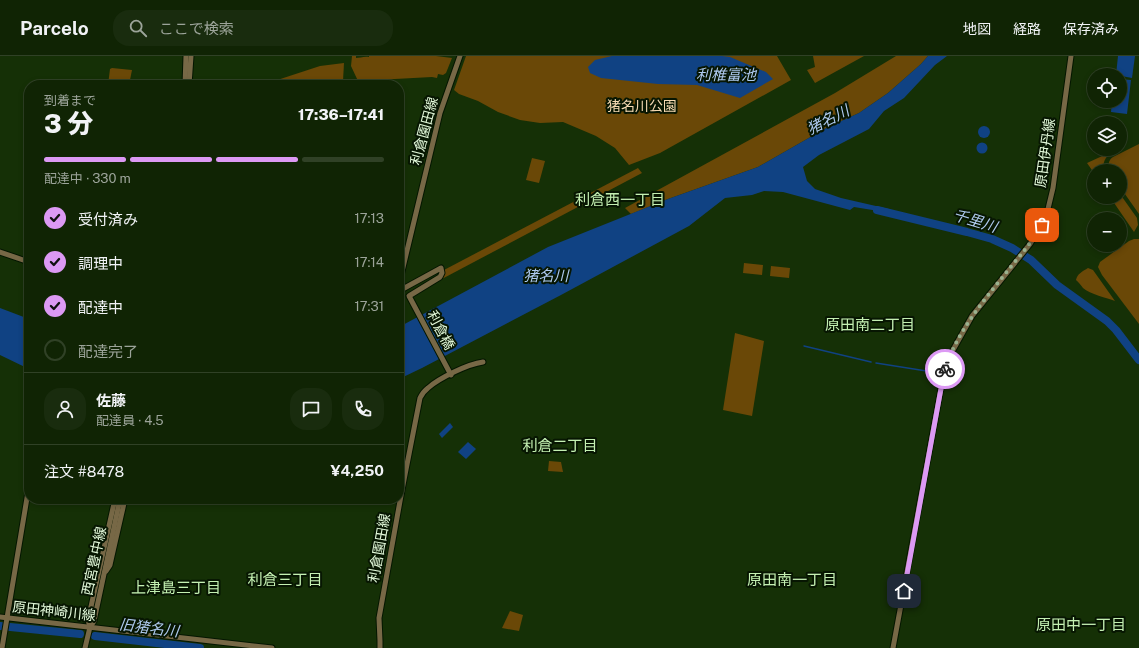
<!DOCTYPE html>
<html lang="ja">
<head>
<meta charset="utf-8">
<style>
	body { margin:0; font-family:"Public Sans","Noto Sans JP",sans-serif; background:#192c0e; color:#f1f3f6; height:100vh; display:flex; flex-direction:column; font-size:15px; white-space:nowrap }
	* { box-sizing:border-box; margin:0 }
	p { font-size:13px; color:#9ca49a }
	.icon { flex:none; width:22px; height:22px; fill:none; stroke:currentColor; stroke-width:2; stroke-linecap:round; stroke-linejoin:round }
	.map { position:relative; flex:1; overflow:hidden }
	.drawer { position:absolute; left:24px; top:24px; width:380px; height:424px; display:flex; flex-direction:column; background:#102404; border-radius:16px; box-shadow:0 2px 6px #0003,0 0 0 1px #304126 }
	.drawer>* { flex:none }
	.buttons { position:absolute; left:1087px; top:12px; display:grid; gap:8px }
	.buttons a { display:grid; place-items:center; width:40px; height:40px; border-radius:50%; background:#102404; box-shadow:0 2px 6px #0003,0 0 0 1px #304126; font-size:20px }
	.pin { position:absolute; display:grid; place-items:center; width:34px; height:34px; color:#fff; margin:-17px; border-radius:8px; box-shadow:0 2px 6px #0006 }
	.courier { position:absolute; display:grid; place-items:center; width:40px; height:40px; margin:-20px; border:3px solid #dc99f4; border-radius:50%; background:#fff; color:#222; box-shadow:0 1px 5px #0007 }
	.summary em { font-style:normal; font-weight:800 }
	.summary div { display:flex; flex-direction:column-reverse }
	.summary { display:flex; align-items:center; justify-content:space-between; height:68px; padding:0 20px }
	h1 { font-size:26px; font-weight:800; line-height:30px }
	.bar { display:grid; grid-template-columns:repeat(4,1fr); gap:6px 4px; align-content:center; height:48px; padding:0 20px }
	.bar i { height:5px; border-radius:3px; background:#304126 }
	.bar .current { background:#dc99f4 }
	.bar p { grid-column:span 4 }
	.line { display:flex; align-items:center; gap:10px; padding:0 20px; border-top:1px solid #304126 }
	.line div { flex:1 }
	.round { display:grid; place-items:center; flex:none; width:42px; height:42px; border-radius:16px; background:#192c0e }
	ol { padding:0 20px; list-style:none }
	li { display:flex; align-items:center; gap:12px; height:44px }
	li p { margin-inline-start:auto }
	li .icon { padding:4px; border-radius:50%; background:#dc99f4; color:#111; stroke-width:4 }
	li:last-child { color:#9ca49a }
	li i { width:22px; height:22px; border:2px solid #304126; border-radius:50% }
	header { display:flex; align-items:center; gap:24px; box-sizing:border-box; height:56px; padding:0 20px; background:#102404; border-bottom:1px solid #304126 }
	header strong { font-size:19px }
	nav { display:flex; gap:22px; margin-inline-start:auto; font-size:14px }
	.search { width:280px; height:36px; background:#192c0e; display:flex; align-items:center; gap:10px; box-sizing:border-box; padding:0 14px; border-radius:16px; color:#9ca49a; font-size:15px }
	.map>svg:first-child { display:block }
	.green { fill:#6a4807 }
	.water { fill:#104283 }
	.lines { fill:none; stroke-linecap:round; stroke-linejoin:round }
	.stream { stroke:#104283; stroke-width:1.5 }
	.river { stroke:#104283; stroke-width:8 }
	.secondary-casing { stroke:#041600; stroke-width:7 }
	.secondary { stroke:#776846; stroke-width:5 }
	.done { stroke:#9ab28f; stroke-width:4; stroke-dasharray:0 7.2 }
	.route { stroke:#dc99f4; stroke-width:5 }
	.labels { text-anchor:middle; stroke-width:4; stroke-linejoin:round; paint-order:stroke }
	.park-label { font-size:14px; fill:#f6dab3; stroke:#071602 }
	.street-label { font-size:14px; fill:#e2f8d9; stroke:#071602 }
	.water-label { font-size:15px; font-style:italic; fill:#aec9ee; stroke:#071602 }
	.neighbourhood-label { font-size:15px; fill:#c4f0b2; stroke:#071602 }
</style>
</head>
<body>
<header>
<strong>Parcelo</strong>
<div class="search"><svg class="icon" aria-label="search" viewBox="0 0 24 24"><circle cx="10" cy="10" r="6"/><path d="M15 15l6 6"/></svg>ここで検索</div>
<nav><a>地図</a><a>経路</a><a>保存済み</a></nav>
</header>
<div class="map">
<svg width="1139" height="592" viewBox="0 0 1139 592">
	<rect width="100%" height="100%" fill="#153006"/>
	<g class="green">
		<path d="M352,0H356V2C360,2 364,0 369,1V0H436L452,2L446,17L443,19L438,18L437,22L432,21L358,25L351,10Z"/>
		<path d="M466,0H777L791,24L660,97L629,109L615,92L596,80L563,66L540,67L520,64L498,56L478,45L459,38L454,34Z"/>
		<path d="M813,0H864L815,27L807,14L815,11Z"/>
		<path d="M896,0H928L921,8L888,37L859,57L828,71L758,111L668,143L631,158L625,152L835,37Z"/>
		<path d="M344,7L343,25L327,29H262L320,10Z"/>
		<path d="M112,12L132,14L129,29H108L110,13Z"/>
		<path d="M1139,88V158L1120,131V115H1109C1108,110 1108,104 1113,101Z"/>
		<path d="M1111,96C1105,102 1102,107 1104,115H1094V117L1087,107Z"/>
		<path d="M532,102L545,105L539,127L526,124Z"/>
		<path d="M638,112L642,117L440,224L439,223L444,214Z"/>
		<path d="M1120,138L1137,162L1138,169L1134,176L1110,141H1120Z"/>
		<path d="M1134,183H1139V268L1102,219L1098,211L1100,206L1129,185Z"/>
		<path d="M744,207L763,209L762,219L743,217Z"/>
		<path d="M771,210L790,212L789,222L770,220Z"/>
		<path d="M1088,212L1093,214L1115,245C1107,242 1090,238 1083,232C1081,229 1079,227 1076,224C1077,218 1083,215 1088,212Z"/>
		<path d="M735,277L764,285L752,360L723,354Z"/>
		<path d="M549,405L561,406L563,416L548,415Z"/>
		<path d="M510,555L523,559L519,575L502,572Z"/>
	</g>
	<g class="water">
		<path d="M612,0H722L730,1L766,16L773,23L740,42L697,29L658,28L601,22L590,17L588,11L595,4Z"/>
		<path d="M928,0H947L935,9L904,42L884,55L869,73L819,99L803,111L807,125L815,133L841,142L889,153L903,159L854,151L850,154L783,136L764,135L752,139L725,142L689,170L561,239L422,312L399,323V271L548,191L668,143L758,111L828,71L859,57L888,37L921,8Z"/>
		<path d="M1118,0H1135L1132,22L1116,19Z"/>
		<path d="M1120,23L1131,24L1127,58L1111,56L1112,45H1120Z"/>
		<circle cx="984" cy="76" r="6"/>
		<circle cx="982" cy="92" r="5.5"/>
		<path d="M0,252L29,263V313L0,299Z"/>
		<path d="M450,367L453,371L442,382L439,378Z"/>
		<path d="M468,386L476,393L466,403L458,396Z"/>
	</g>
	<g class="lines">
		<g class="stream">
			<path d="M804,290L871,306"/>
			<path d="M876,307L939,317"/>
		</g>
		<g class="river">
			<path d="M877,154L967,176L992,183L1012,192L1031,204L1057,229L1107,265L1116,274L1139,304"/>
			<path d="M0,570L80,578"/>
			<path d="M95,580L200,592"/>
		</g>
		<g class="secondary-casing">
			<g id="secondary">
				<path d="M185,29L186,0"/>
				<path d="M189,29L191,0"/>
				<path d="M0,196L29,206"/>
				<path d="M399,228L440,57L460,0"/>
				<path d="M399,235L441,212L442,217L440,221L409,240L451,319"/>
				<path d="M106,515L110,509L112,500L125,443"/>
				<path d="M0,561L272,592"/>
				<path d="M90,571L88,564L115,443"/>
				<path d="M2,592L29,430"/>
				<path d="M85,592L90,571L94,565L120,443"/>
				<path d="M380,592V585L379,562L402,434L420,342C422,338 424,335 428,332C439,322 468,308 483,306"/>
				<path d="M893,592L944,316L953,294L972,260L1030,188L1042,169L1047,157L1053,132L1071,0"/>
			</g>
		</g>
		<use href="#secondary" class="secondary"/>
	</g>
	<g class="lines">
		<path class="done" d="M945,313C958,273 987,241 1013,208C1024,195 1034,183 1042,169"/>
		<path class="route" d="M904,535L940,338L945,313"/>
	</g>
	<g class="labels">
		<g class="park-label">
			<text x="642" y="55">猪名川公園</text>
		</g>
		<g class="street-label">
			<text transform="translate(424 75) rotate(-75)" y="5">利倉園田線</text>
			<text transform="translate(1045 97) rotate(-82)" y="5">原田伊丹線</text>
			<text transform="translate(441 274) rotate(62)" y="5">利倉橋</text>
			<text transform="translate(379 492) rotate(-80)" y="5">利倉園田線</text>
			<text transform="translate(94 505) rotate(-78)" y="5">西宮豊中線</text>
			<text transform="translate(54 555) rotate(6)" y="5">原田神崎川線</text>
		</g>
		<g class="water-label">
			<text x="726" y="24">利椎富池</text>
			<text transform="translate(828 64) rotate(-27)" y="5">猪名川</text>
			<text transform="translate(975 165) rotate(17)" y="5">千里川</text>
			<text x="546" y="225">猪名川</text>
			<text transform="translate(149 572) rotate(7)" y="5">旧猪名川</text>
		</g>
		<g class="neighbourhood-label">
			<text x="620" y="149">利倉西一丁目</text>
			<text x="870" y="274">原田南二丁目</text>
			<text x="560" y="395">利倉二丁目</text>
			<text x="285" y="529">利倉三丁目</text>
			<text x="792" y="529">原田南一丁目</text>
			<text x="176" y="537">上津島三丁目</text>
			<text x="1081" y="574">原田中一丁目</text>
		</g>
	</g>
</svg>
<div class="buttons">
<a><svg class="icon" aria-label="locate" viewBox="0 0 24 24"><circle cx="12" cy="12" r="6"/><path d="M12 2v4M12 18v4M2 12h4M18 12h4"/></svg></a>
<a><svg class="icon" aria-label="layers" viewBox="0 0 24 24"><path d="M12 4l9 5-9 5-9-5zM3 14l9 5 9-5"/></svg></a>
<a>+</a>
<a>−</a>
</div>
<div class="pin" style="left:1042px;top:169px;background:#ea580c"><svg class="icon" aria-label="bag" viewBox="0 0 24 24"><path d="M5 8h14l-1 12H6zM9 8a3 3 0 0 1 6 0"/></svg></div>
<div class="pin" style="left:904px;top:535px;background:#1f2937"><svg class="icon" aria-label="home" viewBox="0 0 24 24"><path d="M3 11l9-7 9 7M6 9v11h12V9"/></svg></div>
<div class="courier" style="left:945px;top:313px"><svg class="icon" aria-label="bike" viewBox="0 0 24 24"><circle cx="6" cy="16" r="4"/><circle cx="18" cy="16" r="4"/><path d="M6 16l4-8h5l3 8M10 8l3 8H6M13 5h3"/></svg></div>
<section class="drawer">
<div class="summary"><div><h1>3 分</h1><p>到着まで</p></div><em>17:36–17:41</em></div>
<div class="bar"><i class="current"></i><i class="current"></i><i class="current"></i><i></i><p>配達中 · 330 m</p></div>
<ol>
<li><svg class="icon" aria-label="check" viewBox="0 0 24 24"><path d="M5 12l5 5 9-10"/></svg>受付済み<p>17:13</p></li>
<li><svg class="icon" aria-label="check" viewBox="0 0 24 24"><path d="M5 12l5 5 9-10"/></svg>調理中<p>17:14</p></li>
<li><svg class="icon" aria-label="check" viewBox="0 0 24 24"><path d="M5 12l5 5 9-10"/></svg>配達中<p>17:31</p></li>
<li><i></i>配達完了</li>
</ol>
<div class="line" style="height:72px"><a class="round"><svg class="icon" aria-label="person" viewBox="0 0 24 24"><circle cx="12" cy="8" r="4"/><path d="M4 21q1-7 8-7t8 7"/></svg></a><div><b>佐藤</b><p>配達員 · 4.5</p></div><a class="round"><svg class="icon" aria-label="chat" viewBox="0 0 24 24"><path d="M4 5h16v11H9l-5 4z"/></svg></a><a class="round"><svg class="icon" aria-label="phone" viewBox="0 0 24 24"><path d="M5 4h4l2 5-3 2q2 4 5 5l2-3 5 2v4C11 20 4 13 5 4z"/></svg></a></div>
<div class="line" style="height:52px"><div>注文 #8478</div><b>¥4,250</b></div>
</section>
</div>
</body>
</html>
